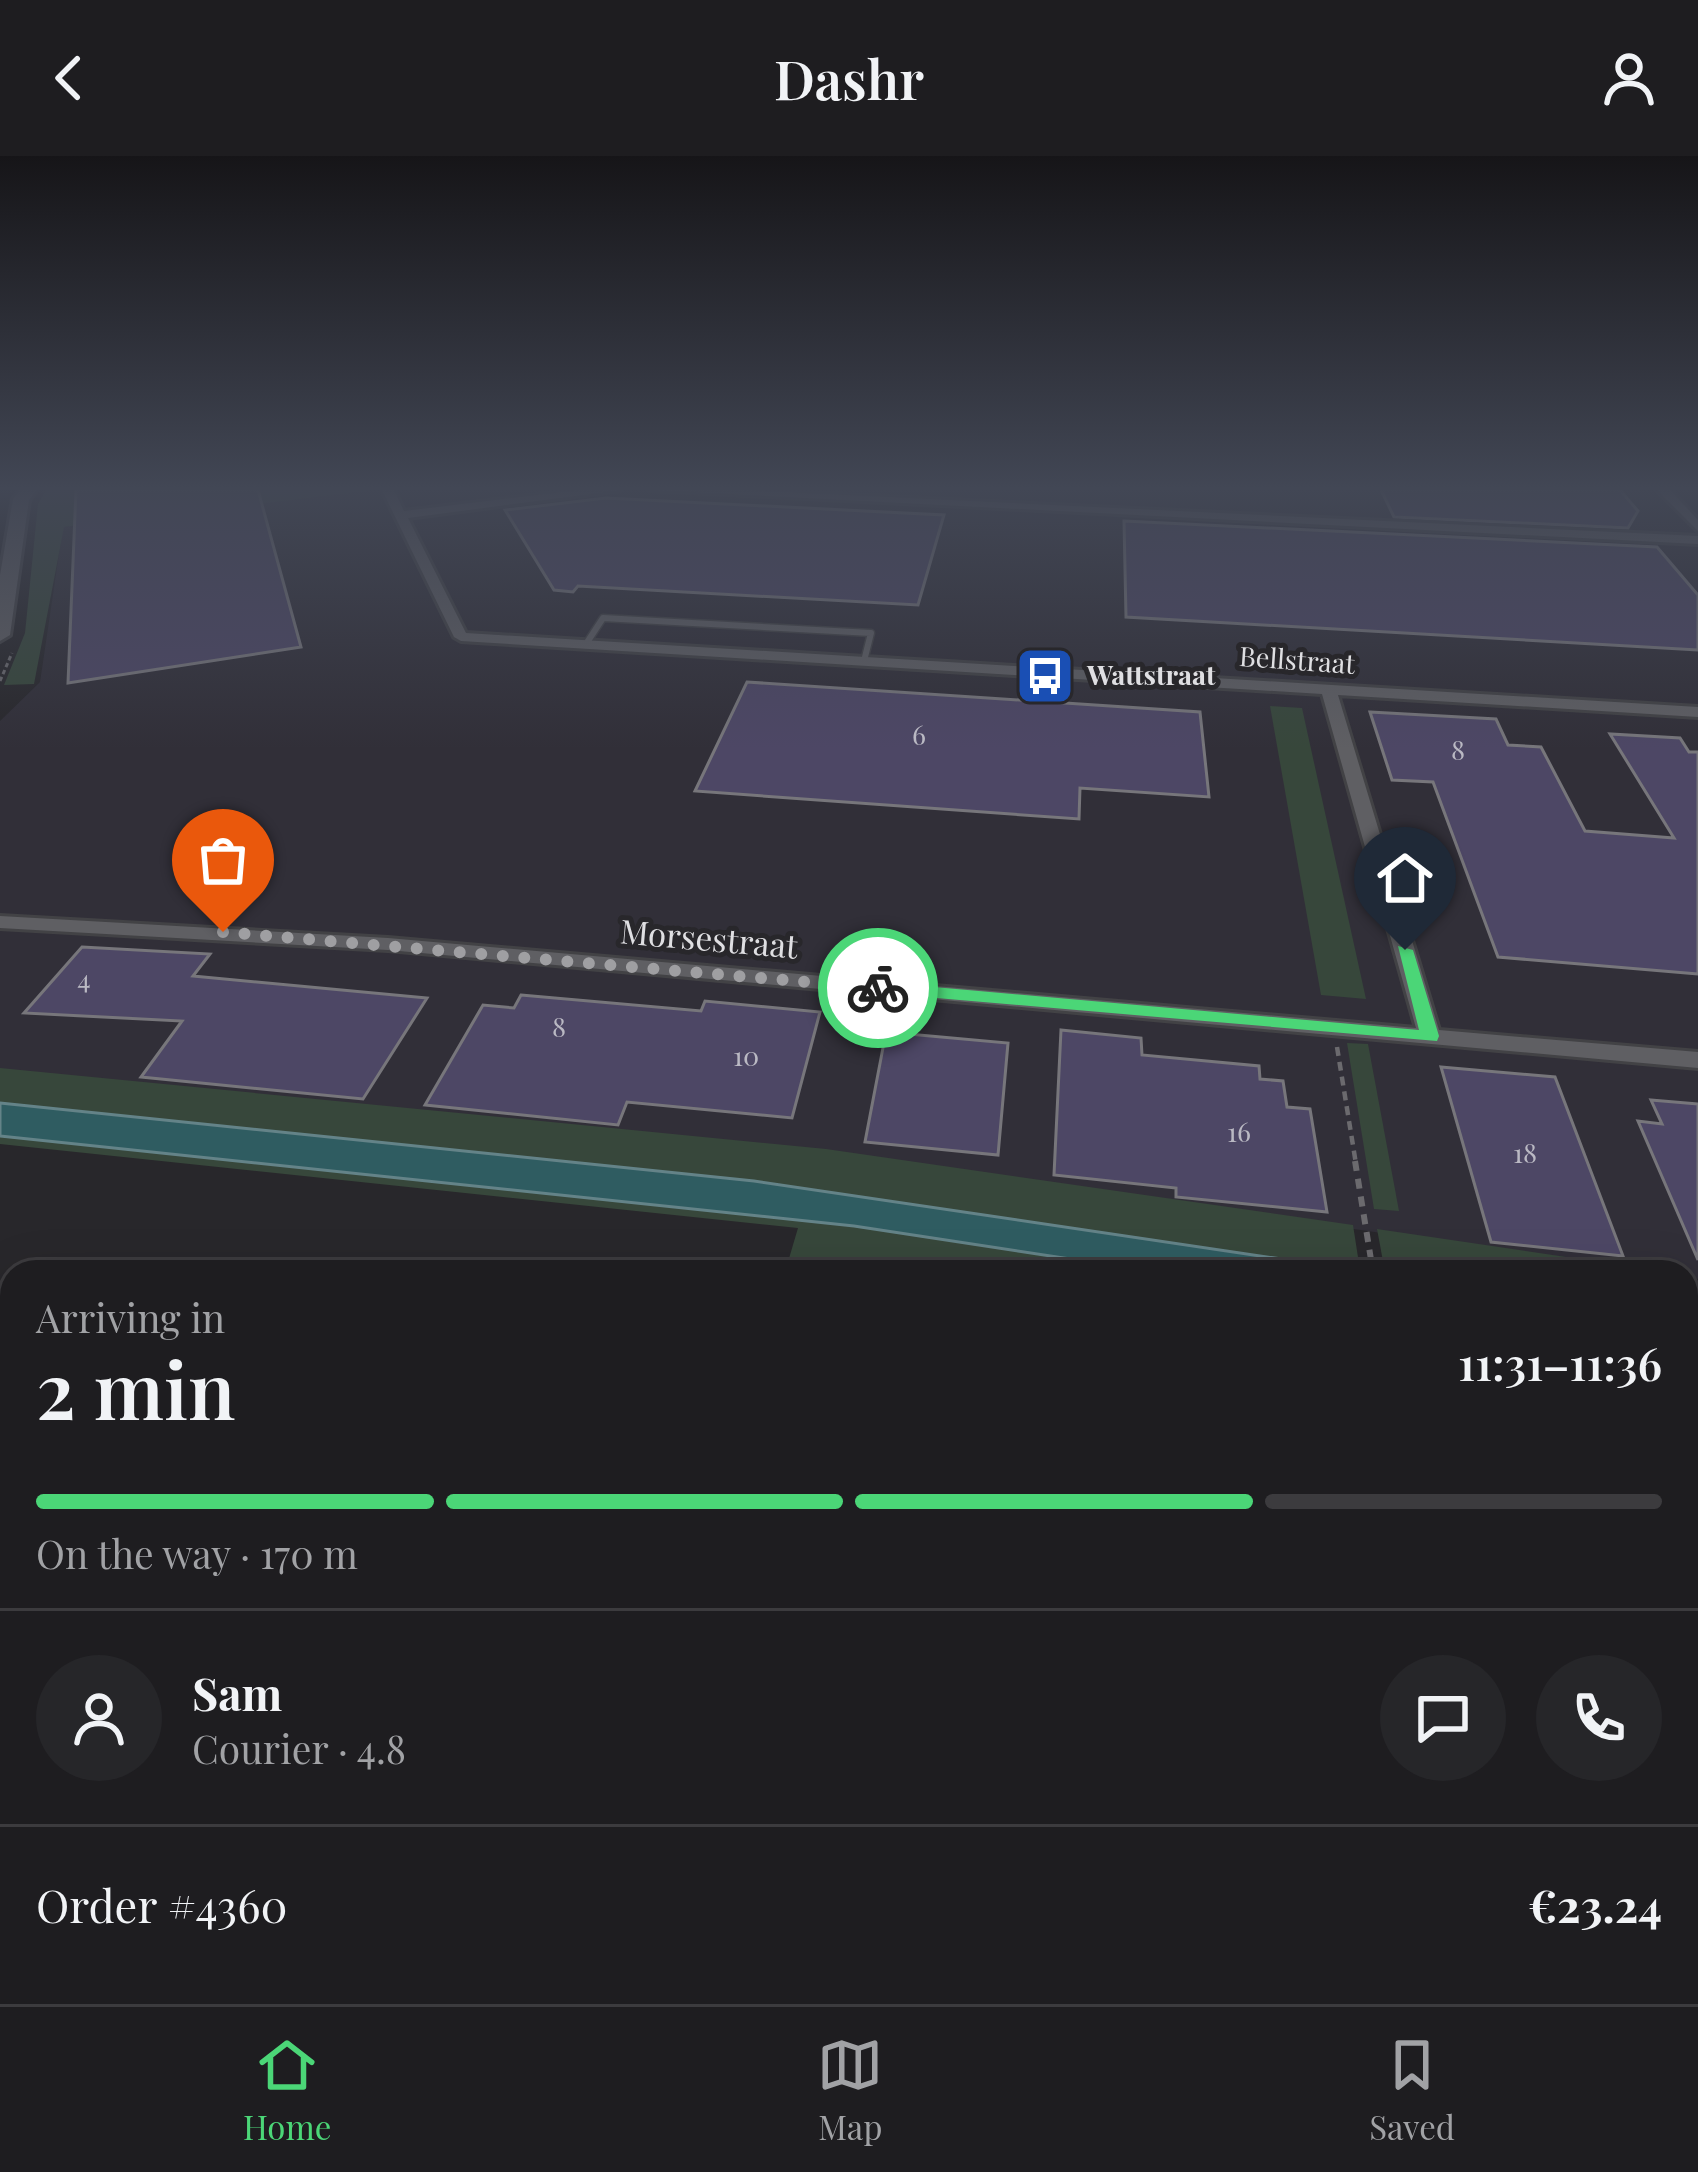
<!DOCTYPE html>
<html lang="en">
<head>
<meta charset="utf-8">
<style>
	body { margin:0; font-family:"Playfair Display",serif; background:#262629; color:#f1f3f6; height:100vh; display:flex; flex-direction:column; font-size:45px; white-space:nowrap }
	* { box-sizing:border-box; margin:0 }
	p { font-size:39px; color:#a1a2a5 }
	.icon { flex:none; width:66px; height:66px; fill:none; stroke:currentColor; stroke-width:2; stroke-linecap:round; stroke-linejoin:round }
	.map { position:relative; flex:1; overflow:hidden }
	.sheet { position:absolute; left:0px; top:1104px; width:1698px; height:744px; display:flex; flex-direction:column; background:#1e1d20; border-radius:36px 36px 0 0; box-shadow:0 12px 48px #0002,0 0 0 3px #3c3b3e }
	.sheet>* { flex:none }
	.pin { position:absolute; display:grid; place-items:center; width:102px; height:102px; color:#fff; margin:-123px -51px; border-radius:50% 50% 50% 0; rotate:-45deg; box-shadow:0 0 12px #0007 }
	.pin .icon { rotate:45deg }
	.courier { position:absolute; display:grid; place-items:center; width:120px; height:120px; margin:-60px; border:9px solid #4bd677; border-radius:50%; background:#fff; color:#222; box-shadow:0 3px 15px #0007 }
	.head em { font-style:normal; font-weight:600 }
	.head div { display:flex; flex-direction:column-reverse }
	.head { display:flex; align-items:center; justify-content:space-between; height:204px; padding:0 36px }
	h1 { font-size:78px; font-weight:600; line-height:90px }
	.bar { display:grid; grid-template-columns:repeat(4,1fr); gap:18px 12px; align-content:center; height:144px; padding:0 36px }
	.bar i { height:15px; border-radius:9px; background:#3c3b3e }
	.bar .selected { background:#4bd677 }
	.bar p { grid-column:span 4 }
	.line { display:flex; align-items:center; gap:30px; padding:0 36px; border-top:3px solid #3c3b3e }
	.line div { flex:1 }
	.round { display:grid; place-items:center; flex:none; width:126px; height:126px; border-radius:63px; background:#262629 }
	header { display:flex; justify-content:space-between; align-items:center; height:156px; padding:0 36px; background:#1e1d20; font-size:54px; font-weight:600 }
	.dock { display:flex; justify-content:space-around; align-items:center; height:168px; border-top:3px solid #3c3b3e; background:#1e1d20; font-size:33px; color:#a1a2a5 }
	.dock a { display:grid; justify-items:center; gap:6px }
	.dock .selected { color:#4bd677 }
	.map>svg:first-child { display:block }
	.built { fill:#312f38 }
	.green { fill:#37473b }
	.water { fill:#2f5c61; stroke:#648388; stroke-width:3 }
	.building { fill:#4d4765; stroke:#77767b; stroke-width:3 }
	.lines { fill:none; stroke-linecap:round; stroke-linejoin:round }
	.service-far1-casing { stroke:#424245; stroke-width:9 }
	.service-casing { stroke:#424245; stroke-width:26 }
	.minor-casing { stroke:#424245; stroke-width:6 }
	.secondary-casing { stroke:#424245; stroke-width:6 }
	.path-far2 { stroke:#6b6a6e; stroke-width:3; stroke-dasharray:4.5 3; stroke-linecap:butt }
	.path-far1 { stroke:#6b6a6e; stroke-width:4.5; stroke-dasharray:9 6; stroke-linecap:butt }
	.path { stroke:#6b6a6e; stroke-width:6; stroke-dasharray:10 8; stroke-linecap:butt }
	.service-far1 { stroke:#5f5f63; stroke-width:6 }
	.service { stroke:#5f5f63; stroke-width:20 }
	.minor { fill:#5f5f63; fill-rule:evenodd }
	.secondary { fill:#5f5f63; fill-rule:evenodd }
	.route { fill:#4bd677 }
	.done { stroke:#9f9fa2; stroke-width:12; stroke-dasharray:0 21.6 }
	.labels { text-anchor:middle; stroke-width:10; stroke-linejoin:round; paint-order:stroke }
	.far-street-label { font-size:27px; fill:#dfdfe2; stroke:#28272b }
	.far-poi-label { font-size:27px; font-weight:bold; fill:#dfdfe2; stroke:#28272b; text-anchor:start }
	.number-label { font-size:27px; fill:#bab9c3 }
	.street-label { font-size:33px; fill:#dfdfe2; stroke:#28272b }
</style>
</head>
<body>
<header><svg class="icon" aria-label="back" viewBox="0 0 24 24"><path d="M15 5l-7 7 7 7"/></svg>Dashr<svg class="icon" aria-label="person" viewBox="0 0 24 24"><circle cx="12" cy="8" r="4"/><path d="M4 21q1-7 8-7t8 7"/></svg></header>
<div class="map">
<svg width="1698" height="1848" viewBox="0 0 1698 1848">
	<rect width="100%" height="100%" fill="#28272b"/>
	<path class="built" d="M374,334H1698V1123L1686,1121V1116H1652L784,991L0,917V565L40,526L63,371Z"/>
	<g class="green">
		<path d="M46,334H375L64,371L34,528L4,529L25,477L38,348Z"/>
		<path d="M1270,550L1302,552L1366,843L1321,839Z"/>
		<path d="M1347,887L1368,888L1399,1055L1374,1053Z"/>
		<path d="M0,912L826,993L1353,1069L1360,1114L754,1025L0,947Z"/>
		<path d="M0,980L854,1070L1156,1116H785L798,1072L0,988Z"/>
		<path d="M1377,1073L1667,1116H1385Z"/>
		<path d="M1686,1197L1698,1199V1563H1690L1698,1614L1686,1612Z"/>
		<path d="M1477,1836H1652L1655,1848H1478Z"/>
	</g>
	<path class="water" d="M0,947L754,1025L1369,1116H1156L854,1070L0,980Z"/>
	<g class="building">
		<path d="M76,334H258L301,491L68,527Z"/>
		<path d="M1381,334H1620L1638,355L1628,372L1394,361Z"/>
		<path d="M606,342L944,359L918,449L578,430L573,436L554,434L505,354Z"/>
		<path d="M1124,365L1657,391L1698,439V494L1126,461Z"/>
		<path d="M747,526L1200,556L1209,641L1080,632L1079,663L695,635Z"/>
		<path d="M1370,556L1496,563L1508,589L1541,591L1585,675L1674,682L1610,578L1680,582L1689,596H1698V818L1498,801L1433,626L1392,624Z"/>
		<path d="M82,791L210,798L193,820L427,842L363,943L141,921L182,865L24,857Z"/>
		<path d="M521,839L701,855L705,845L820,856L792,962L627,946L618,969L425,949L483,849L514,852Z"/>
		<path d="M1061,874L1141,882L1142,899L1259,910L1260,923L1283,925L1287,951L1310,953L1327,1056L1176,1041V1032L1054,1019Z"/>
		<path d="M886,876L1008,887L998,999L865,986Z"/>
		<path d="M1441,911L1555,921L1623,1100L1491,1086Z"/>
		<path d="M1651,944L1698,948V1104L1638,965L1662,968Z"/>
	</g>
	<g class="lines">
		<g class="service-far1-casing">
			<path id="service-far1" d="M586,488L603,462L871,477L864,505"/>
		</g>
		<g class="service-casing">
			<path id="service" d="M0,1716L12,1695"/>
		</g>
		<g class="minor-casing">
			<g id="minor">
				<path d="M382,334H394L404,355L580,334H621L408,362L466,477L1698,551V561L1338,539L1439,874L1698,896V912L388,794L0,772V760L388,782L1416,872L1322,538L461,485L454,481Z"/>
				<path d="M650,334H741L1698,380V388Z"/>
				<path d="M1657,334H1670L1698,364V375Z"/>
				<path d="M1437,1836H1479L1481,1848H1437Z"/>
			</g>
		</g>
		<g class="secondary-casing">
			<path id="secondary" d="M20,334H37L29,344L10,479L0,485V419L13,343Z"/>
		</g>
		<path class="path-far2" d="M0,525L12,497"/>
		<path class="path-far1" d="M1337,891L1356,1008"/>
		<path class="path" d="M1355,1005L1373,1116"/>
		<use href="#service-far1" class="service-far1"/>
		<use href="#service" class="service"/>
		<use href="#minor" class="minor"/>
		<use href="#secondary" class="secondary"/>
	</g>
	<linearGradient id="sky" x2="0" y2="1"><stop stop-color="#161518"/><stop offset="0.56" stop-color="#424755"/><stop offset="1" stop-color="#424755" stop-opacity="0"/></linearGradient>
	<rect width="1698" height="593" fill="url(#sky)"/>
	<path class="route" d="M1398,790L1413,794L1439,880L1437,885L878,837L869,832L878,826L1419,874Z"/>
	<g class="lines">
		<path class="done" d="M223,776L878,832"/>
	</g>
	<defs>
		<g id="bus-square" transform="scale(3)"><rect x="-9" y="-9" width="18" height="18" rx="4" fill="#1a4fb4" stroke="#28272b"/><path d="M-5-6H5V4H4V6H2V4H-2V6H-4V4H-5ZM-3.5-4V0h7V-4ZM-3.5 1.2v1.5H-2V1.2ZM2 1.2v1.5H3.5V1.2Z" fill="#fff"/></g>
	</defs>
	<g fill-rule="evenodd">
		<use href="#bus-square" x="1045" y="520"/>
	</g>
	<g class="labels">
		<g class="far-street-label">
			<text transform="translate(1297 505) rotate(4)" y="9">Bellstraat</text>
		</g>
		<g class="far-poi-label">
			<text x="1087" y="529">Wattstraat</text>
		</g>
		<g class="number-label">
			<text x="919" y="589">6</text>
			<text x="1458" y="604">8</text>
			<text x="84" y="833">4</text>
			<text x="559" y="881">8</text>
			<text x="746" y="910">10</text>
			<text x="1239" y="986">16</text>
			<text x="1525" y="1007">18</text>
		</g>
		<g class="street-label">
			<text transform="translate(709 783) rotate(5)" y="12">Morsestraat</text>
		</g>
	</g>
</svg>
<div class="pin" style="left:223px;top:776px;background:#ea580c"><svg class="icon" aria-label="bag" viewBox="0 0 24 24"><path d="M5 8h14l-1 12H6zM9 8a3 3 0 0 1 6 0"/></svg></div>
<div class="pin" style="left:1405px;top:794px;background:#1f2937"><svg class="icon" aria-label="home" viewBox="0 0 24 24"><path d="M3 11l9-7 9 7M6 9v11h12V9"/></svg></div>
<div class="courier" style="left:878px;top:832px"><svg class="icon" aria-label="bike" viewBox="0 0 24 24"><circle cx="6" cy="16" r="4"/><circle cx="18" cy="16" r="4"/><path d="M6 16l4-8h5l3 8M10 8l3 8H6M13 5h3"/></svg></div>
<section class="sheet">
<div class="head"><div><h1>2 min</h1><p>Arriving in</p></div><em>11:31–11:36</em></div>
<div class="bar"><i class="selected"></i><i class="selected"></i><i class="selected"></i><i></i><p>On the way · 170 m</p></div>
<div class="line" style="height:216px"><a class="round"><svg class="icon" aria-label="person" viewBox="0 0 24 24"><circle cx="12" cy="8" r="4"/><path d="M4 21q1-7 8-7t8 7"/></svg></a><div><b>Sam</b><p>Courier · 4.8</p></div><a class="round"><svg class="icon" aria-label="chat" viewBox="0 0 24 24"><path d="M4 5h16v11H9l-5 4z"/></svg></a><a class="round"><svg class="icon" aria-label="phone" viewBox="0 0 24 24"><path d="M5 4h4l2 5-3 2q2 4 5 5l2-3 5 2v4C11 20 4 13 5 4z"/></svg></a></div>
<div class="line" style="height:156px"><div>Order #4360</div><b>€23.24</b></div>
</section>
</div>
<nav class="dock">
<a class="selected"><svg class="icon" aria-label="home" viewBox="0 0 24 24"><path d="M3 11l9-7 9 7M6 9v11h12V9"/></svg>Home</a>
<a><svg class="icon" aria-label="map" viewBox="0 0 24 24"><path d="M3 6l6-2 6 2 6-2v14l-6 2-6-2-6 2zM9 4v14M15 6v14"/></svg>Map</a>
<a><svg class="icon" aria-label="saved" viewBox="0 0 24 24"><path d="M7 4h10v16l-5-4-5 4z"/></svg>Saved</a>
</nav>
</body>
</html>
